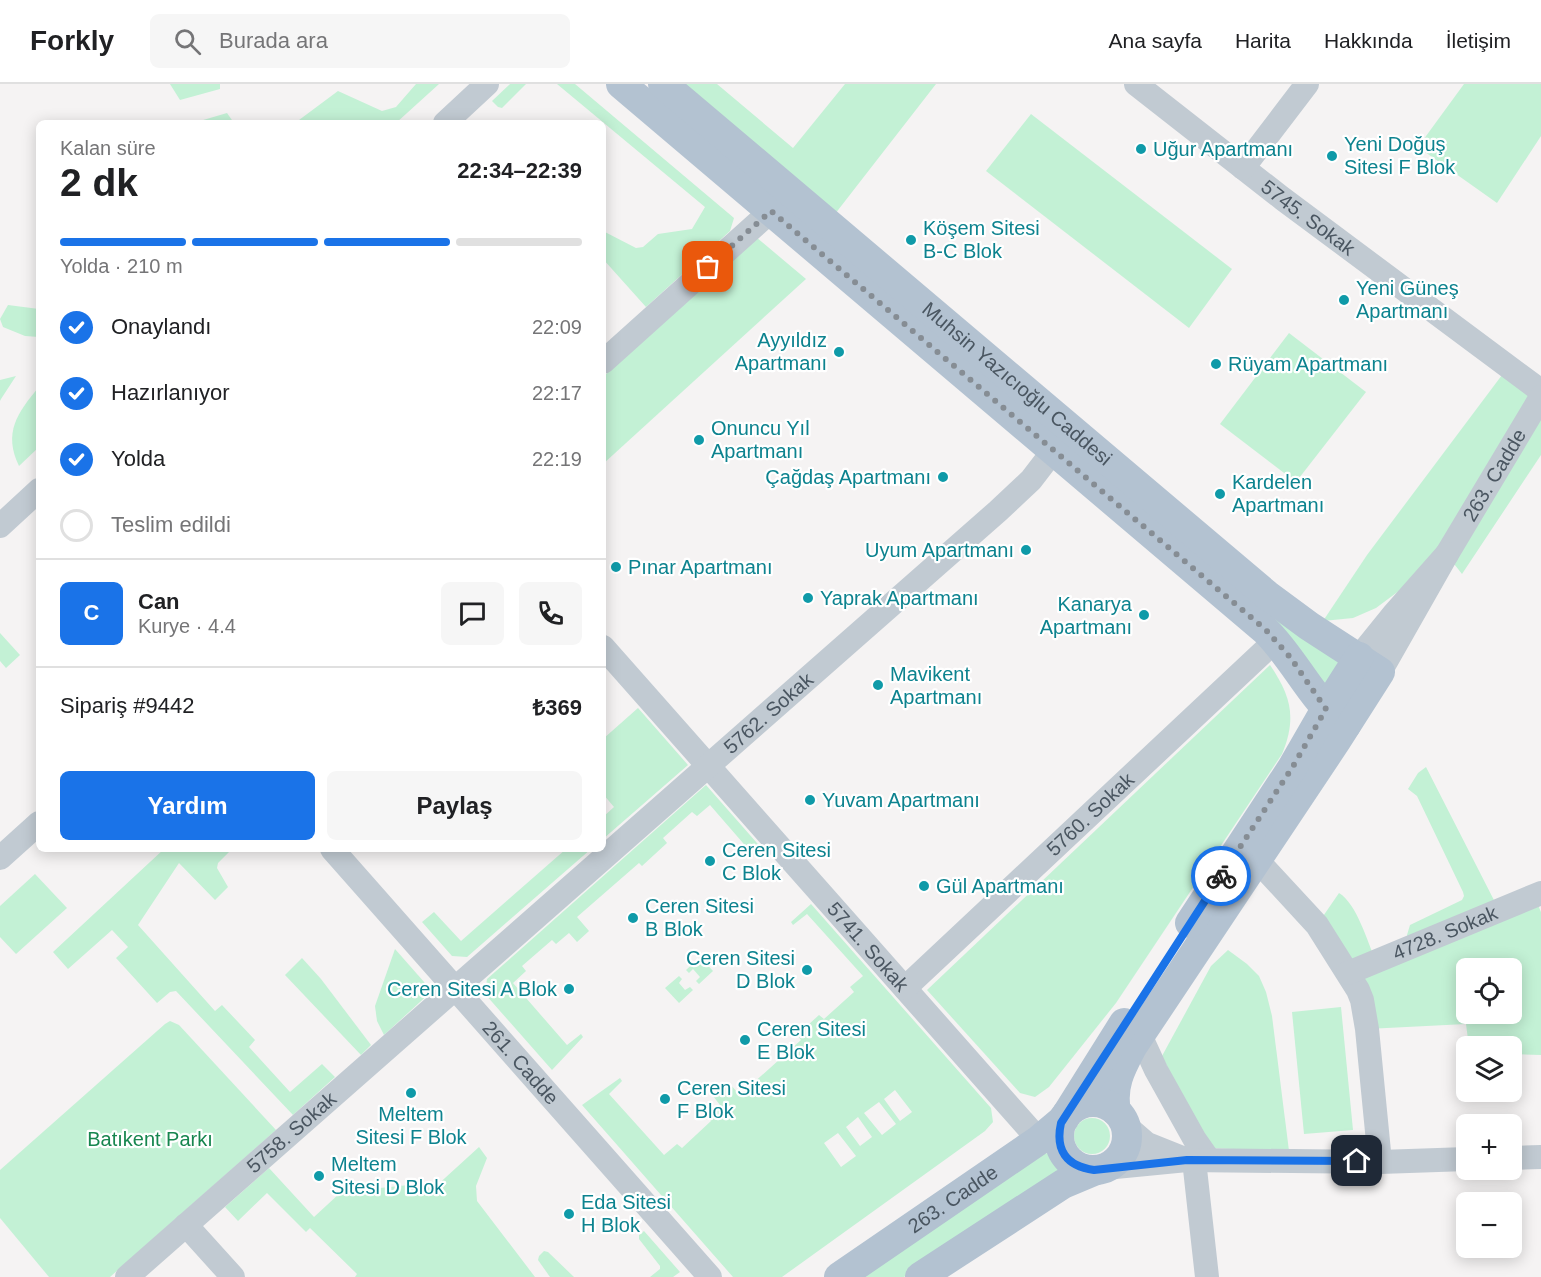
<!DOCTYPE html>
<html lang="tr">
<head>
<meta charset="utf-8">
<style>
	body { margin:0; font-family:Helvetica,sans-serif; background:#f6f6f6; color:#202124; height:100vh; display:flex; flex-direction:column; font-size:22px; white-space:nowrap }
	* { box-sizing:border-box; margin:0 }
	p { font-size:20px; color:#757577 }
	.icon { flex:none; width:33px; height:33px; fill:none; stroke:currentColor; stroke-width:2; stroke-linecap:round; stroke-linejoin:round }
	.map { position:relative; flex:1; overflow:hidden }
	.side { position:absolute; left:36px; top:36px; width:570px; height:732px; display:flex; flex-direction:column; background:#fff; border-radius:9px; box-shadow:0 3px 15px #0003 }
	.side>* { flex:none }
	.fabs { position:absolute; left:1456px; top:874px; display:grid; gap:12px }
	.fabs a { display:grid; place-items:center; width:66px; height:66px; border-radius:9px; background:#fff; box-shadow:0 3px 15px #0003; font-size:30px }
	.pin { position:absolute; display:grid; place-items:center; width:51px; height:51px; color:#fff; margin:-26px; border-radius:12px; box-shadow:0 3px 9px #0006 }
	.courier { position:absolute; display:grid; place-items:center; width:60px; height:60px; margin:-30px; border:4px solid #1a73e8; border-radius:50%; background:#fff; color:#222; box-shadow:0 2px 8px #0007 }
	.head em { font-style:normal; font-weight:600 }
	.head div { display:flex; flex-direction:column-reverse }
	.head { display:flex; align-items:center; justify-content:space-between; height:102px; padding:0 24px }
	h1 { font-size:39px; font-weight:600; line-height:45px }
	.bar { display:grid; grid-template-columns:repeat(4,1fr); gap:9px 6px; align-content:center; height:72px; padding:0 24px }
	.bar i { height:8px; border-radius:4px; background:#e0e0e0 }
	.bar .current { background:#1a73e8 }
	.bar p { grid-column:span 4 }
	.line { display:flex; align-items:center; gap:15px; padding:0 24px; border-top:2px solid #e0e0e0 }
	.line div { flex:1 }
	.round { display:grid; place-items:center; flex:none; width:63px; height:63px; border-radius:9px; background:#f6f6f6 }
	ol { padding:0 24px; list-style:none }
	li { display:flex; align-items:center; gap:18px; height:66px }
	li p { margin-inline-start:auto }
	li .icon { padding:6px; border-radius:50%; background:#1a73e8; color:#fff; stroke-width:4 }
	li:last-child { color:#757577 }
	li i { width:33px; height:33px; border:3px solid #e0e0e0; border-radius:50% }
	.action { display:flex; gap:12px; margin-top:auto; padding:12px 24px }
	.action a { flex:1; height:69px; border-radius:9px; background:#1a73e8; color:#fff; font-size:24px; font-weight:600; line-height:69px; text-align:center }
	.action a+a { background:#f6f6f6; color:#202124 }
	header { display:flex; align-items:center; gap:36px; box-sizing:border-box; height:84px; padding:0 30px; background:#fff; border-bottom:2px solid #e0e0e0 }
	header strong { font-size:28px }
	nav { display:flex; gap:33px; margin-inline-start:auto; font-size:21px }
	.search { width:420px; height:54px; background:#f6f6f6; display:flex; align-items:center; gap:15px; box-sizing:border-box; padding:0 21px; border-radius:9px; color:#757577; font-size:22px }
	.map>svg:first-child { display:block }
	.green { fill:#c3f1d5; fill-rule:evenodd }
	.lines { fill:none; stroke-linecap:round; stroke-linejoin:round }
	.minor { stroke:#c1cad2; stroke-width:24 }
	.major { stroke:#b3c2d1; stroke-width:30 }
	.done { stroke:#868d94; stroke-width:6; stroke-dasharray:0 10.8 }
	.route { stroke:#1a73e8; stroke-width:8 }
	.culture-dot { fill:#0f9aa8; stroke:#fff; stroke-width:2 }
	.labels { text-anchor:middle; stroke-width:4.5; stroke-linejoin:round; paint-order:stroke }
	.culture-label { font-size:20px; fill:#0d838f; stroke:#fff; text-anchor:start }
	.street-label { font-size:20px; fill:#4a5661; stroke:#fff }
	.park-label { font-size:20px; fill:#17864f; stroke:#fff }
</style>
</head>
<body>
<header>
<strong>Forkly</strong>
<div class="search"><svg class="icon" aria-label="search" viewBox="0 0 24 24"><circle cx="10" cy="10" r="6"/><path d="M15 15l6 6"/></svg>Burada ara</div>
<nav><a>Ana sayfa</a><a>Harita</a><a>Hakkında</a><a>İletişim</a></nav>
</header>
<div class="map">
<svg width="1541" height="1193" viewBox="0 0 1541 1193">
	<rect width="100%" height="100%" fill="#f5f3f3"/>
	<g class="green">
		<path d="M170,0H220V5L180,16Z"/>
		<path d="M416,0H439L396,39H295L338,7L382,27L396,23Z"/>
		<path d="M510,0H526L502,24L498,23L492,17Z"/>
		<path d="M557,0H575L734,134L730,147L646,223L603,175V147L636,164L643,163L658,150L692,145L705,123Z"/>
		<path d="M663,0H717L793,64L845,0H936L828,139Z"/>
		<path d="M1464,0H1541V52L1497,119L1418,63Z"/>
		<path d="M227,29L234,39H193Z"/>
		<path d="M1031,30L1232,185L1189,244L986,87Z"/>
		<path d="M756,153L806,195L603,380V293Z"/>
		<path d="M8,221L39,225V253L25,252L3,243L0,235Z"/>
		<path d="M1289,249L1366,308L1296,398L1220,340Z"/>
		<path d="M1508,283L1541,307V371L1462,490L1447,471L1376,524L1353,534L1323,537L1367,471Z"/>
		<path d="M16,292L1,315L0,317V296Z"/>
		<path d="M39,303V363L19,382C3,349 17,329 39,303Z"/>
		<path d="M1073,361L1340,575L1326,601Z"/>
		<path d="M0,549L20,571L6,584L0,577Z"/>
		<path d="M1270,581C1291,612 1297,634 1282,670L1116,919L1049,1003L1035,1013L1020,1009L927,906Z"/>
		<path d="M638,624L688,681L603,755V733L614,723L603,710V655Z"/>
		<path d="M1426,683L1499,826L1534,812L1541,828V971L1512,970V963H1469L1466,940L1367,945L1317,841L1339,809C1357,820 1367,857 1376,877L1411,863L1407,851L1410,841L1462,816L1464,812L1463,808L1417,712L1408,705L1418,689ZM1467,885H1512V930H1467Z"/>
		<path d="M706,701L764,767L756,774L710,721L697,732L692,728L663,754L667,759L642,782L639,779L577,833L589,847L577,858L569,849L556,860L552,856L522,882L526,887L513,899L567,961L581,950L583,953L552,986L485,910L487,895Z"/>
		<path d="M164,765H226L229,768L218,779L217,784L228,803L215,816L179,779L138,841L215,927L222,921L255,956L249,963L290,1008L322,980L335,993L293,1031L176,907L170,908L157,919L116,874L128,863L112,846L68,885L53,868Z"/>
		<path d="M566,765H591L467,873L452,872L422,838L434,828L461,857Z"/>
		<path d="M35,790L67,824L16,870L0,853V822Z"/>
		<path d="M811,820L991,1024L993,1038L985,1047L782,1193H733L582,1021L620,994L622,997L609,1010L664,1071L677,1060L682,1064L711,1037L707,1033L720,1021L713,1012L728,998L740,1011L801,956L797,951L819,931L824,935L854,908L850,903L863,892L807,830L793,841L791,838ZM895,1006L912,1028L900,1037L884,1015ZM879,1018L896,1040L882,1051L864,1029ZM858,1033L872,1053L860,1062L846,1043ZM838,1049L856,1072L841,1083L824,1059Z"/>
		<path d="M395,865L432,907L384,951L377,937L375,922Z"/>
		<path d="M1228,866L1247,880L1259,892L1266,908L1272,932L1289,1067L1207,1064L1162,972L1211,882Z"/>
		<path d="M700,873L713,887L699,900L696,897L700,893L693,885L689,889L686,886Z"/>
		<path d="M302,874L321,895L371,961L361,971L285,891Z"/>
		<path d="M679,892L682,895L679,899L685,906L690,903L693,906L679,919L665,904Z"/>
		<path d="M1341,923L1353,1046L1304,1050L1292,928Z"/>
		<path d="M170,937L179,941L276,1046L110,1193H49L0,1134V1086L165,940Z"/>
		<circle cx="1092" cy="1052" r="18"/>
		<path d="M479,1063L487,1074L476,1102L477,1117L535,1193H355L357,1190L310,1144L306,1148L267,1109L238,1137L225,1123L269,1084L314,1133L353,1097L364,1104L370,1105L409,1101L434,1104Z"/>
		<path d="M1048,1069L1060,1079V1085L1053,1094L904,1193H858L1043,1070Z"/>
		<path d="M644,1147L680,1188L673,1193H650L660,1185V1182L639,1155V1151Z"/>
		<path d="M544,1167L548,1168L574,1193H550L538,1176L539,1172Z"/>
	</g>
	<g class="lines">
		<g class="minor">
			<path id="s1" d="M1136,0L1283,115L1541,307"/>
			<path d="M445,39L487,0"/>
			<path d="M1243,84L1307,0"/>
			<path d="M603,278L771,127"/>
			<path d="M0,442L39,406"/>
			<path id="s2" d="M1447,470L1541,313"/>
			<path id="s3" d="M603,563L1039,1056"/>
			<path d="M1359,573L1393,531L1447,470L1380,588"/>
			<path id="s4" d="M332,765L710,1193"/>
			<path d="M0,774L39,739"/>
			<path d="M1257,776L1317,841L1358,906L1362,916L1367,945L1380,1078"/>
			<path id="s5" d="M1348,889L1541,809"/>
			<path id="s6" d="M905,904L1276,556"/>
			<path d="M1140,951L1156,986L1195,1056L1209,1076"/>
			<path d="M1512,1074L1541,1073"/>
			<path d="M1187,1076L1380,1078L1467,1075"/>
			<path d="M1194,1076L1207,1193"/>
			<path d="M1105,1084L1187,1076L1147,1060L1125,1041"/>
			<path d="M186,1141L233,1193"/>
			<path id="s7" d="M127,1193L998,427L1031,396L1064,353"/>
		</g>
		<g class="major">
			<path d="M621,0L1265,546C1296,576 1311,617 1346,641"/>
			<path id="s8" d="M663,0L1267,511L1309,542L1380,588L1336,657L1132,963C1121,984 1111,1002 1116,1027"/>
			<path d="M1190,839L1292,684L1326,625L1359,573"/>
			<circle cx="1093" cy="1052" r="34"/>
			<path d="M1067,1030L1124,939"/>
			<path id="s9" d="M839,1193L1039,1056L1064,1035"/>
			<path d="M920,1193L1063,1100L1094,1087"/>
		</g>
	</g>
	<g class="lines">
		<path class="done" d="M708,183L771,127L1266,546L1290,573L1326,625L1292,684L1221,792"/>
		<path class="route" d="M1221,792L1061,1039C1055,1066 1066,1082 1094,1086L1187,1076L1357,1077"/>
	</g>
	<g class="culture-dot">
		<circle cx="1141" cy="65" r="6"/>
		<circle cx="1332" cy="72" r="6"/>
		<circle cx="911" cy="156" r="6"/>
		<circle cx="1344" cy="216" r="6"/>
		<circle cx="839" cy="268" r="6"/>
		<circle cx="1216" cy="280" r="6"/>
		<circle cx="699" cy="356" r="6"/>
		<circle cx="943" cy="393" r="6"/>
		<circle cx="1220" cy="410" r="6"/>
		<circle cx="1026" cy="466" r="6"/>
		<circle cx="616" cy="483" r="6"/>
		<circle cx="808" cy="514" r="6"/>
		<circle cx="1144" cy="531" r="6"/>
		<circle cx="878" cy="601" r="6"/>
		<circle cx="810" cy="716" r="6"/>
		<circle cx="710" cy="777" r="6"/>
		<circle cx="924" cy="802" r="6"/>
		<circle cx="633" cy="834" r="6"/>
		<circle cx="807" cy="886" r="6"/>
		<circle cx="569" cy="905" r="6"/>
		<circle cx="745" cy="956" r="6"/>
		<circle cx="411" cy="1009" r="6"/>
		<circle cx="665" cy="1015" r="6"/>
		<circle cx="319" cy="1092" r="6"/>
		<circle cx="569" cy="1130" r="6"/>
	</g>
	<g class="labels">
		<g class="culture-label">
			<text x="1344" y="67">Yeni Doğuş<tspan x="1344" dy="23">Sitesi F Blok</tspan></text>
			<text x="1153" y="72">Uğur Apartmanı</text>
			<text x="923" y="151">Köşem Sitesi<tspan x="923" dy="23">B-C Blok</tspan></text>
			<text x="1356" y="211">Yeni Güneş<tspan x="1356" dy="23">Apartmanı</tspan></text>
			<text x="827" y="263" text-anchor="end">Ayyıldız<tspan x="827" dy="23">Apartmanı</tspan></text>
			<text x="1228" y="287">Rüyam Apartmanı</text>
			<text x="711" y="351">Onuncu Yıl<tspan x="711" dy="23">Apartmanı</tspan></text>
			<text x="931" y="400" text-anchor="end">Çağdaş Apartmanı</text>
			<text x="1232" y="405">Kardelen<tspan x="1232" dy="23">Apartmanı</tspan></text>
			<text x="1014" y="473" text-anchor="end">Uyum Apartmanı</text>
			<text x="628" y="490">Pınar Apartmanı</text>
			<text x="820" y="521">Yaprak Apartmanı</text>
			<text x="1132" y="527" text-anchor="end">Kanarya<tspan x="1132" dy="23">Apartmanı</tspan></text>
			<text x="890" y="597">Mavikent<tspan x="890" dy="23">Apartmanı</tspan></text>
			<text x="822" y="723">Yuvam Apartmanı</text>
			<text x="722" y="773">Ceren Sitesi<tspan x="722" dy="23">C Blok</tspan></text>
			<text x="936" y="809">Gül Apartmanı</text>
			<text x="645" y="829">Ceren Sitesi<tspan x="645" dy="23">B Blok</tspan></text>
			<text x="795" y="881" text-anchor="end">Ceren Sitesi<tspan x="795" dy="23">D Blok</tspan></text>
			<text x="557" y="912" text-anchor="end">Ceren Sitesi A Blok</text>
			<text x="757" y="952">Ceren Sitesi<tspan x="757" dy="23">E Blok</tspan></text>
			<text x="677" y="1011">Ceren Sitesi<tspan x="677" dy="23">F Blok</tspan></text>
			<text x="411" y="1037" text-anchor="middle">Meltem<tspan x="411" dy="23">Sitesi F Blok</tspan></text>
			<text x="331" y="1087">Meltem<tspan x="331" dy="23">Sitesi D Blok</tspan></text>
			<text x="581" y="1125">Eda Sitesi<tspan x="581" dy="23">H Blok</tspan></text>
		</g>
		<g class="street-label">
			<text dy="7" stroke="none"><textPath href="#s1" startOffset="218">5745. Sokak</textPath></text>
			<text dy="7" stroke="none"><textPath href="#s8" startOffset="464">Muhsin Yazıcıoğlu Caddesi</textPath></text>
			<text dy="7" stroke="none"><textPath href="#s2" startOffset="92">263. Cadde</textPath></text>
			<text dy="7" stroke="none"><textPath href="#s7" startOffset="854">5762. Sokak</textPath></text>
			<text dy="7" stroke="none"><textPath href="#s6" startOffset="254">5760. Sokak</textPath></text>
			<text dy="7" stroke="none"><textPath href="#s5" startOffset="105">4728. Sokak</textPath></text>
			<text dy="7" stroke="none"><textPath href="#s3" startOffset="400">5741. Sokak</textPath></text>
			<text dy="7" stroke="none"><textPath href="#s4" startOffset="285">261. Cadde</textPath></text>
			<text dy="7" stroke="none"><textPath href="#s7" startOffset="219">5758. Sokak</textPath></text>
			<text dy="7" stroke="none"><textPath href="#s9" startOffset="138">263. Cadde</textPath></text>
		</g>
		<g class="park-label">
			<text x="150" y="1062">Batıkent Parkı</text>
		</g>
	</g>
</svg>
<div class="fabs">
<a><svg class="icon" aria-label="locate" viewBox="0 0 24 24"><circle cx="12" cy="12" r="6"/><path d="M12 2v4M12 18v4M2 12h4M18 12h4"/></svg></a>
<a><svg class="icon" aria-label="layers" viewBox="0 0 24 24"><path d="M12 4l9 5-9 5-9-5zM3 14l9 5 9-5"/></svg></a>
<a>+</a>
<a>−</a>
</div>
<div class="pin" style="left:708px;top:183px;background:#ea580c"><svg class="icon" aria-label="bag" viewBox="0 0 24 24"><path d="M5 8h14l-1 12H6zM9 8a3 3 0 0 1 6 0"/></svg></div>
<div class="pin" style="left:1357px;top:1077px;background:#1f2937"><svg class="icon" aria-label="home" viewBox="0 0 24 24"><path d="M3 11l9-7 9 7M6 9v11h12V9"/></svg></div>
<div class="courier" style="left:1221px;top:792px"><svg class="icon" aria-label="bike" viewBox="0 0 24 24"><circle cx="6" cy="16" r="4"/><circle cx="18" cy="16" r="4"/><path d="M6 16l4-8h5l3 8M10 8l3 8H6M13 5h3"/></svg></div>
<section class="side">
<div class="head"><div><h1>2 dk</h1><p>Kalan süre</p></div><em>22:34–22:39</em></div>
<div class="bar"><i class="current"></i><i class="current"></i><i class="current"></i><i></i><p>Yolda · 210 m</p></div>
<ol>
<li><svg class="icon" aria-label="check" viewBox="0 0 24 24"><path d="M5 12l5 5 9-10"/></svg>Onaylandı<p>22:09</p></li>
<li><svg class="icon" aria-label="check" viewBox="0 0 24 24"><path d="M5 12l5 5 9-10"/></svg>Hazırlanıyor<p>22:17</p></li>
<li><svg class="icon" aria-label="check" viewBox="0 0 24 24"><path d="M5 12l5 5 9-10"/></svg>Yolda<p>22:19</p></li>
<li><i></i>Teslim edildi</li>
</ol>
<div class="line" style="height:108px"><b class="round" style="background:#1a73e8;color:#fff">C</b><div><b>Can</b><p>Kurye · 4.4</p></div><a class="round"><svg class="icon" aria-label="chat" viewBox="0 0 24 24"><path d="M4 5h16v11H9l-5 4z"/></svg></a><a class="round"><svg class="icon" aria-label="phone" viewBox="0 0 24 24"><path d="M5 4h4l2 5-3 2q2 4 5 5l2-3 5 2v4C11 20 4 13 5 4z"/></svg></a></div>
<div class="line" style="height:78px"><div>Sipariş #9442</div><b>₺369</b></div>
<div class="action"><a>Yardım</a><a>Paylaş</a></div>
</section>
</div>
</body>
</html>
